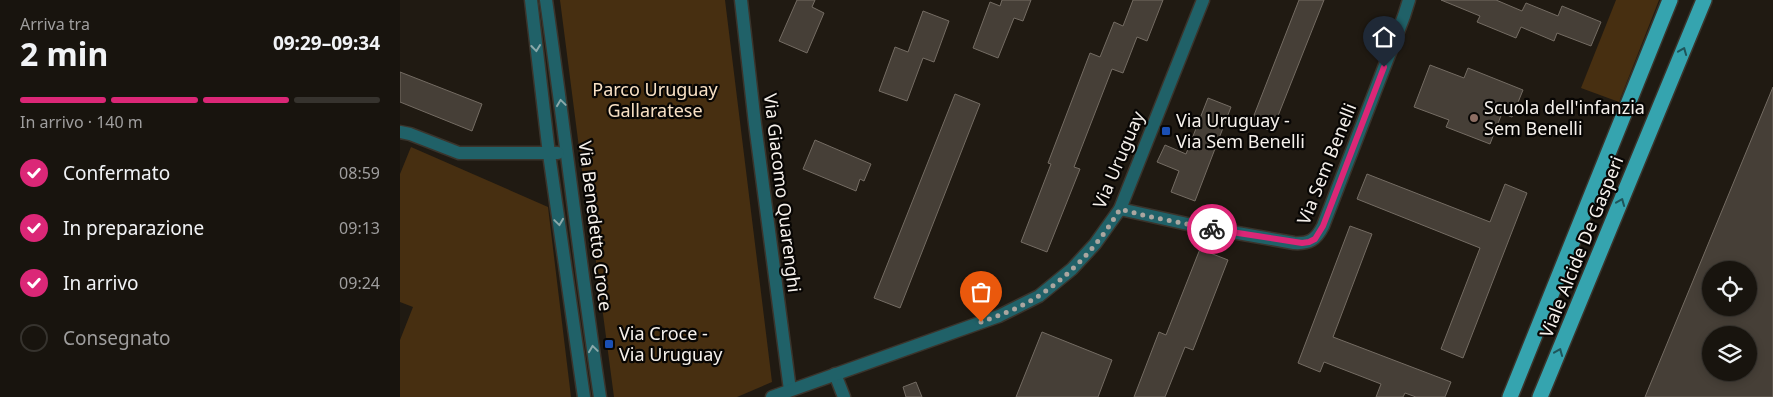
<!DOCTYPE html>
<html lang="it">
<head>
<meta charset="utf-8">
<style>
	body { margin:0; font-family:"Noto Sans",sans-serif; background:#25211c; color:#f1f3f6; height:100vh; display:flex; flex-direction:column; font-size:19px; white-space:nowrap }
	* { box-sizing:border-box; margin:0 }
	p { font-size:16px; color:#9f9e9e }
	.icon { flex:none; width:28px; height:28px; fill:none; stroke:currentColor; stroke-width:2; stroke-linecap:round; stroke-linejoin:round }
	.map { position:relative; flex:1; overflow:hidden }
	.drawer { display:flex; flex-direction:column; background:#18140e; width:400px }
	.drawer>* { flex:none }
	.tools { position:absolute; left:1302px; top:261px; display:grid; gap:10px }
	.tools a { display:grid; place-items:center; width:55px; height:55px; border-radius:50%; background:#18140e; box-shadow:0 2px 8px #0003,0 0 0 1px #36332e; font-size:25px }
	.pin { position:absolute; display:grid; place-items:center; width:42px; height:42px; color:#fff; margin:-51px -21px; border-radius:50% 50% 50% 0; rotate:-45deg; box-shadow:0 0 5px #0007 }
	.pin .icon { rotate:45deg }
	.courier { position:absolute; display:grid; place-items:center; width:50px; height:50px; margin:-25px; border:4px solid #db2777; border-radius:50%; background:#fff; color:#222; box-shadow:0 1px 6px #0007 }
	.head em { font-style:normal; font-weight:700 }
	.head div { display:flex; flex-direction:column-reverse }
	.head { display:flex; align-items:center; justify-content:space-between; height:85px; padding:0 20px }
	h1 { font-size:32px; font-weight:700; line-height:38px }
	.bar { display:grid; grid-template-columns:repeat(4,1fr); gap:8px 5px; align-content:center; height:60px; padding:0 20px }
	.bar i { height:6px; border-radius:4px; background:#36332e }
	.bar .current { background:#db2777 }
	.bar p { grid-column:span 4 }
	ol { padding:0 20px; list-style:none }
	li { display:flex; align-items:center; gap:15px; height:55px }
	li p { margin-inline-start:auto }
	li .icon { padding:5px; border-radius:50%; background:#db2777; color:#fff; stroke-width:4 }
	li:last-child { color:#9f9e9e }
	li i { width:28px; height:28px; border:2px solid #36332e; border-radius:50% }
	main { display:flex; flex:1; min-height:0 }
	.map>svg:first-child { display:block }
	.green { fill:#472f11 }
	.building { fill:#463f37; stroke:#746c63; fill-rule:evenodd }
	.lines { fill:none; stroke-linecap:round; stroke-linejoin:round }
	.street-casing { stroke:#3a342c; stroke-width:15 }
	.primary-casing { stroke:#3a342c; stroke-width:18 }
	.street { stroke:#206168; stroke-width:12 }
	.primary { stroke:#35a4af; stroke-width:15 }
	.oneway { stroke:#8ba9aa }
	.oneway2 { stroke:#1e555a }
	.done { stroke:#aba6a0; stroke-width:5; stroke-dasharray:0 9 }
	.route { stroke:#db2777; stroke-width:6 }
	.education-dot { fill:#8d6e63; stroke:#080604; stroke-width:2 }
	.transit-dot { fill:#1a4fb4; stroke:#080604; stroke-width:2 }
	.labels { text-anchor:middle; stroke-width:4.5; stroke-linejoin:round; paint-order:stroke }
	.park-label { font-size:18px; fill:#f8e0c4; stroke:#080604 }
	.poi-label { font-size:18px; fill:#f6f1ec; stroke:#080604; text-anchor:start }
	.street-label { font-size:18px; fill:#f6f1ec; stroke:#080604 }
</style>
</head>
<body>
<main>
<section class="drawer">
<div class="head"><div><h1>2 min</h1><p>Arriva tra</p></div><em>09:29–09:34</em></div>
<div class="bar"><i class="current"></i><i class="current"></i><i class="current"></i><i></i><p>In arrivo · 140 m</p></div>
<ol>
<li><svg class="icon" aria-label="check" viewBox="0 0 24 24"><path d="M5 12l5 5 9-10"/></svg>Confermato<p>08:59</p></li>
<li><svg class="icon" aria-label="check" viewBox="0 0 24 24"><path d="M5 12l5 5 9-10"/></svg>In preparazione<p>09:13</p></li>
<li><svg class="icon" aria-label="check" viewBox="0 0 24 24"><path d="M5 12l5 5 9-10"/></svg>In arrivo<p>09:24</p></li>
<li><i></i>Consegnato</li>
</ol>
</section>
<div class="map">
<svg width="1373" height="397" viewBox="0 0 1373 397">
	<rect width="100%" height="100%" fill="#201a12"/>
	<g class="green">
		<path d="M160,0H325L372,382L337,397H214L188,201L182,171Z"/>
		<path d="M1216,0H1259L1219,102L1181,88Z"/>
		<path d="M11,147L148,207L171,397H0V340L13,307L0,302V174Z"/>
	</g>
	<g class="building">
		<path d="M397,0H415L412,7L424,13L407,53L379,41Z"/>
		<path d="M602,0H631L623,21L614,18L598,58L573,48L590,2L600,6Z"/>
		<path d="M733,0H763L747,41L737,37L723,73L712,69L674,167L680,169L647,252L621,242L651,164L648,163L690,53L700,57L714,22L723,26Z"/>
		<path d="M899,0H924L872,131L851,123Z"/>
		<path d="M1041,0H1096L1122,11L1126,3L1158,16L1162,6L1201,22L1191,46L1157,33L1154,41L1121,27L1116,38L1077,22L1080,16Z"/>
		<path d="M523,11L549,21L534,62L523,58L507,101L479,91L495,47L508,52Z"/>
		<path d="M1030,65L1064,78L1068,68L1123,90L1112,117L1102,113L1090,144L1046,127L1049,120L1014,107Z"/>
		<path d="M0,72L82,104L72,131L0,102Z"/>
		<path d="M1373,87V397H1245ZM1311,270H1349V308H1311ZM1311,335H1349V372H1311Z"/>
		<path d="M555,94L580,104L500,308L474,298Z"/>
		<path d="M808,98L831,107L795,201L771,192L779,171L757,162L765,145L786,154Z"/>
		<path d="M415,140L471,164L464,181L460,179L456,191L403,169Z"/>
		<path d="M967,174L1090,222L1105,184L1127,193L1063,358L1041,349L1080,248L957,199Z"/>
		<path d="M950,226L972,234L933,337L1051,382L1045,397H1016L1005,393L1003,397H976L981,384L924,362L920,372L898,363Z"/>
		<path d="M800,249L828,260L793,350L785,347L765,397H734L759,332L766,335Z"/>
		<path d="M642,332L712,360L698,397H616Z"/>
		<path d="M516,382L522,397H506L503,387Z"/>
	</g>
	<g class="lines">
		<g class="street-casing">
			<g id="street">
				<path d="M131,0L149,154L184,397"/>
				<path d="M146,0C165,132 180,265 200,397"/>
				<path d="M341,0L355,124L390,390"/>
				<path d="M0,132L10,134L59,153H158"/>
				<path d="M720,209L792,225L894,243C909,244 916,240 923,226L1004,16L1009,0"/>
				<path d="M435,374L444,397"/>
				<path d="M372,397L599,316L639,296L672,269L695,244L720,209L803,0"/>
			</g>
		</g>
		<g class="primary-casing">
			<g id="primary">
				<path d="M1110,397L1270,0"/>
				<path d="M1140,397L1304,0"/>
			</g>
		</g>
		<use href="#street" class="street"/>
		<use href="#primary" class="primary"/>
	</g>
	<defs><path id="oneway-chevron" d="M-2-3.5L2.5 0L-2 3.5" fill="none" stroke-width="1.6" stroke-linecap="round" stroke-linejoin="round" transform="scale(1.25)"/></defs>
	<g class="oneway">
		<use href="#oneway-chevron" transform="translate(136 48) rotate(83)"/>
		<use href="#oneway-chevron" transform="translate(161 103) rotate(-98)"/>
		<use href="#oneway-chevron" transform="translate(159 222) rotate(82)"/>
		<use href="#oneway-chevron" transform="translate(193 349) rotate(-98)"/>
	</g>
	<g class="oneway2">
		<use href="#oneway-chevron" transform="translate(1283 51) rotate(-68)"/>
		<use href="#oneway-chevron" transform="translate(1221 202) rotate(-68)"/>
		<use href="#oneway-chevron" transform="translate(1159 352) rotate(-68)"/>
	</g>
	<g class="lines">
		<path class="done" d="M581,322C600,315 623,307 640,295C673,273 700,243 720,209L746,216L812,229"/>
		<path class="route" d="M812,229L902,243L909,242L915,239L923,226L984,67"/>
	</g>
	<circle class="education-dot" cx="1074" cy="118" r="5"/>
	<g class="transit-dot">
		<rect x="761" y="126" width="10" height="10" rx="2.5"/>
		<rect x="204" y="339" width="10" height="10" rx="2.5"/>
	</g>
	<g class="labels">
		<g class="park-label">
			<text x="255" y="96">Parco Uruguay<tspan x="255" dy="21">Gallaratese</tspan></text>
		</g>
		<g class="poi-label">
			<text x="1084" y="114">Scuola dell'infanzia<tspan x="1084" dy="21">Sem Benelli</tspan></text>
			<text x="776" y="127">Via Uruguay -<tspan x="776" dy="21">Via Sem Benelli</tspan></text>
			<text x="219" y="340">Via Croce -<tspan x="219" dy="21">Via Uruguay</tspan></text>
		</g>
		<g class="street-label">
			<text transform="translate(719 160) rotate(-67)" y="6">Via Uruguay</text>
			<text transform="translate(927 164) rotate(-68)" y="6">Via Sem Benelli</text>
			<text transform="translate(382 193) rotate(83)" y="6">Via Giacomo Quarenghi</text>
			<text transform="translate(195 226) rotate(83)" y="6">Via Benedetto Croce</text>
			<text transform="translate(1182 247) rotate(-68)" y="6">Viale Alcide De Gasperi</text>
		</g>
	</g>
</svg>
<div class="tools">
<a><svg class="icon" aria-label="locate" viewBox="0 0 24 24"><circle cx="12" cy="12" r="6"/><path d="M12 2v4M12 18v4M2 12h4M18 12h4"/></svg></a>
<a><svg class="icon" aria-label="layers" viewBox="0 0 24 24"><path d="M12 4l9 5-9 5-9-5zM3 14l9 5 9-5"/></svg></a>
</div>
<div class="pin" style="left:581px;top:322px;background:#ea580c"><svg class="icon" aria-label="bag" viewBox="0 0 24 24"><path d="M5 8h14l-1 12H6zM9 8a3 3 0 0 1 6 0"/></svg></div>
<div class="pin" style="left:984px;top:67px;background:#1f2937"><svg class="icon" aria-label="home" viewBox="0 0 24 24"><path d="M3 11l9-7 9 7M6 9v11h12V9"/></svg></div>
<div class="courier" style="left:812px;top:229px"><svg class="icon" aria-label="bike" viewBox="0 0 24 24"><circle cx="6" cy="16" r="4"/><circle cx="18" cy="16" r="4"/><path d="M6 16l4-8h5l3 8M10 8l3 8H6M13 5h3"/></svg></div>
</div>
</main>
</body>
</html>
